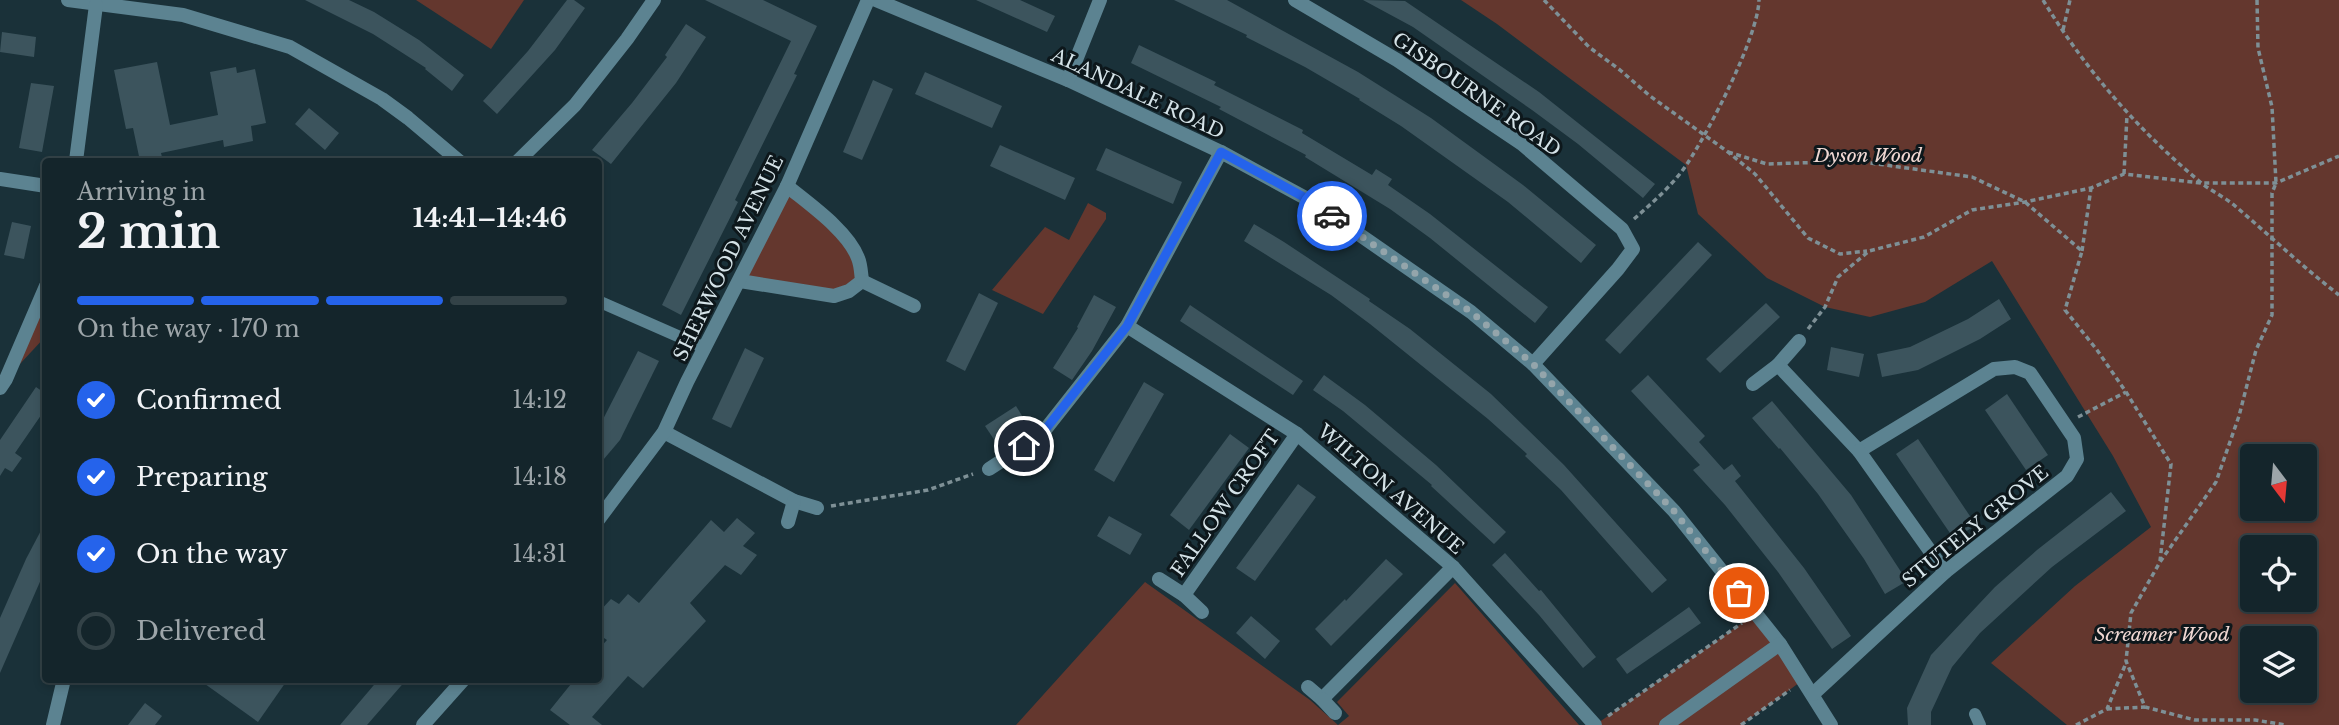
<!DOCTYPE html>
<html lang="en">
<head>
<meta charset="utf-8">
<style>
	body { margin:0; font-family:"Libre Baskerville",serif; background:#1d2d33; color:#f1f3f6; height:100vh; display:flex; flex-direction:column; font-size:26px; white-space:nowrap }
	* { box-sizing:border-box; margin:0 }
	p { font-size:23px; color:#9da5a9 }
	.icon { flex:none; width:38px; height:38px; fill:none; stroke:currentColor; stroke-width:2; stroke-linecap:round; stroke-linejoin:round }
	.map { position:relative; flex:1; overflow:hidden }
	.sheet { position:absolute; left:42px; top:158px; width:560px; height:525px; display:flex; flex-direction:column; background:#14252b; border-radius:7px; box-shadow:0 4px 10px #0003,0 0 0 2px #334247 }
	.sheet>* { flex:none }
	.needle { width:46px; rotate:164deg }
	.buttons { position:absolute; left:2240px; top:444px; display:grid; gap:14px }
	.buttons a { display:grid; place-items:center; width:77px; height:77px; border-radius:7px; background:#14252b; box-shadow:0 4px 10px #0003,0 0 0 2px #334247; font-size:35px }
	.pin { position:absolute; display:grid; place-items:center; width:60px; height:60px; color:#fff; margin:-30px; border:4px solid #fff; border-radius:50%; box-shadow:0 2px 7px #0007 }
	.courier { position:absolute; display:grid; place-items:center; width:70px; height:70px; margin:-35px; border:5px solid #2563eb; border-radius:50%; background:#fff; color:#222; box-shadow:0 2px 9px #0007 }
	.summary em { font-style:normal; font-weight:700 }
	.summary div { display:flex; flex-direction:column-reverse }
	.summary { display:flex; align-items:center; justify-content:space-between; height:119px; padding:0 35px }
	h1 { font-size:46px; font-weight:700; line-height:52px }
	.bar { display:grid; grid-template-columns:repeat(4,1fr); gap:10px 7px; align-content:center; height:84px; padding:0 35px }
	.bar i { height:9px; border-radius:5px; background:#334247 }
	.bar .current { background:#2563eb }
	.bar p { grid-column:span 4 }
	ol { padding:0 35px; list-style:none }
	li { display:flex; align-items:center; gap:21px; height:77px }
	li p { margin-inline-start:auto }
	li .icon { padding:7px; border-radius:50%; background:#2563eb; color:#fff; stroke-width:4 }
	li:last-child { color:#9da5a9 }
	li i { width:38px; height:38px; border:4px solid #334247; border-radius:50% }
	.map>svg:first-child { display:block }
	.green { fill:#64372e; fill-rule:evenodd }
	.building { fill:#3c545d }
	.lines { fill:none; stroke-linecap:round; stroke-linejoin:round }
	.path { stroke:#7e9096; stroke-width:3.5; stroke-dasharray:5 3.5; stroke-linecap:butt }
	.service { stroke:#5c8391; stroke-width:12 }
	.minor { stroke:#5c8391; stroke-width:14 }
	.done { stroke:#94a5ab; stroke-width:7; stroke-dasharray:0 12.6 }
	.route { stroke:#2563eb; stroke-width:9 }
	.labels { text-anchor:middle; stroke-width:6; stroke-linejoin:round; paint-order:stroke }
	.street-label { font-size:19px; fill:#d5e3e8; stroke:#0d171b }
	.park-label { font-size:19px; font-style:italic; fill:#f0d8d3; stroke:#0d171b }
</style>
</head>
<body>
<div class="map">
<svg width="2339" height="725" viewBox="0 0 2339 725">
	<rect width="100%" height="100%" fill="#1a3139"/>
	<g class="green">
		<path d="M416,0H524L491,49Z"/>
		<path d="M1461,0H2339V725H2067L1991,663L2075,586L2151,527L2113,456L1992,261L1925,302L1870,317L1825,307L1767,278L1698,214L1686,165L1497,24ZM2252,457H2305V509H2252ZM2252,548H2305V600H2252ZM2252,639H2305V691H2252Z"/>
		<path d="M787,186L842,235L862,281L849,291L740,281Z"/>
		<path d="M1088,203L1106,213V219L1043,314L992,290L1045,227L1069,240Z"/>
		<path d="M45,286V337L6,379Z"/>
		<path d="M1145,582L1310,700L1338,725L1349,716L1337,702L1455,583L1579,725H1016Z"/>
		<path d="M1755,614L1803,680L1741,725H1595Z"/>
	</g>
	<g class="building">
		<path d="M305,0H349L374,12L419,40L464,75L452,91L425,69L426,68L373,34Z"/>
		<path d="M567,0H574L585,8L555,50L497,114L483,101L528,51Z"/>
		<path d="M705,0H763L817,26L794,74L797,75L735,200L738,202L681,315L662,305L791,41Z"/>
		<path d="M976,0H1020L1055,16L1047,32Z"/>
		<path d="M1174,0H1227L1358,72L1431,118L1523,185L1596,245L1581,263L1508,202L1401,126L1359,100L1360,99L1305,67L1246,37L1247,35Z"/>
		<path d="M1363,0L1405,1L1539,92L1655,184L1643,198L1578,144L1532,110L1413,27Z"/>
		<path d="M686,24L706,37L676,83L611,164L592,150L632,103L667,57L665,55Z"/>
		<path d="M2,32L36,37L34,57L0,52Z"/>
		<path d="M1139,45L1216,82L1214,85L1303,130L1302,133L1372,175L1376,169L1392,179L1388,185L1430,214L1548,307L1535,323L1430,238L1390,209L1305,157L1306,155L1219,109L1221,107L1131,63Z"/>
		<path d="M157,62L170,125L218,115L210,72L236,67L237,73L255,69L266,123L251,126L253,141L224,147L223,140L161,153L163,161H140L133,128L126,129L114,70Z"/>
		<path d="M925,72L1002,106L992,128L915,94Z"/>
		<path d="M873,80L893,89L862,160L843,152Z"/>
		<path d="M31,83L54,86L42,152L19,148Z"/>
		<path d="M309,108L339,133L325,150L295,124Z"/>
		<path d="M1000,145L1075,178L1065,200L990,166Z"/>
		<path d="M1106,148L1182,182L1173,204L1096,170Z"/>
		<path d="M12,222L31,226L24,259L4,255Z"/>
		<path d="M1254,224L1284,242L1370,299L1369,301L1410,329L1491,394L1564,465L1667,580L1652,593L1561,490L1525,456L1527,454L1488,419L1370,324L1331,295L1244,241Z"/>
		<path d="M1698,242L1712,255L1620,354L1605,340Z"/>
		<path d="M979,293L998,303L965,371L946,361Z"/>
		<path d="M1094,295L1116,307L1092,351L1072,380L1053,368L1078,328L1077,327Z"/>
		<path d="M1999,299L2011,319L1980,339L1918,370L1882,377L1877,354L1910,347L1968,319Z"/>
		<path d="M1766,303L1780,317L1720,373L1706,359Z"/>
		<path d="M1190,305L1303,381L1293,395L1180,321Z"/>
		<path d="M1831,347L1864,354L1859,377L1827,370Z"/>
		<path d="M745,348L764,358L731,428L712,419Z"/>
		<path d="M638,351L659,361L620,440L598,466V429Z"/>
		<path d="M1324,375L1365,405L1436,465L1506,532L1494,544L1431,486L1432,485L1343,411L1313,390Z"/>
		<path d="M1648,375L1705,436L1699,442L1724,470L1732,464L1741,476L1735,481L1804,568L1851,636L1832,649L1778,572L1725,505L1693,470L1700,465L1631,391Z"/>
		<path d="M1144,382L1164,394L1114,482L1094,470Z"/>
		<path d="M36,387L46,394V408L15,453L22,458L12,472L5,468L0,476V440Z"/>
		<path d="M2007,394L2048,455L2026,470L1985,410Z"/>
		<path d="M1772,401L1851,495L1907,581L1885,594L1864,559L1818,494L1780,448L1779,449L1752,418Z"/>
		<path d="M1016,406L1029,427L999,447L985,426Z"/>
		<path d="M1230,434L1249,448L1189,530L1170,515Z"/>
		<path d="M1918,439L1976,525L1954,539L1896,454Z"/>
		<path d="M1298,484L1316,497L1255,581L1236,568Z"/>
		<path d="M2111,492L2126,511L2052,567L1980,633L1952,667L1931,712V725H1908L1907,708L1931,655L1995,587L2037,550Z"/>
		<path d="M1109,516L1142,534L1130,555L1097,536Z"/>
		<path d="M737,518L755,533L743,546L757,555L741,575L725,565L690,603L706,621L643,688L628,676L592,717L602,725H570L550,710L575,679H598V650L607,640L598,634V613L611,599L619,604L628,594L639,603L711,520L724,532Z"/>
		<path d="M46,521V568L0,673V618L26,559Z"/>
		<path d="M1505,553L1539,591L1541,590L1596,657L1583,668L1539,615L1492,565Z"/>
		<path d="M1386,559L1403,574L1331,646L1315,629L1345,599L1346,601Z"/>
		<path d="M1689,607L1701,623L1627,674L1616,659Z"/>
		<path d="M1251,616L1280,641L1265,659L1236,633Z"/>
		<path d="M198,679H288L258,722Z"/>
		<path d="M379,679H407L367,725H340Z"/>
		<path d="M145,703L162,716L155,725H128Z"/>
	</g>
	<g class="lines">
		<g class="path">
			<path d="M1544,0L1589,47L1620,70L1650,96L1728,152L1755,174L1808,238L1840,254L1867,251"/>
			<path d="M2043,0C2085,69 2137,129 2199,181C2209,190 2223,196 2234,205C2269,235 2303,267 2339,295"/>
			<path d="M2257,0L2258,48L2272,107L2276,183L2272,193V315L2256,350L2239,416L2216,482L2160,562L2131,613L2126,661L2145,707L2195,720H2255L2286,725"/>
			<path d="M2063,30L2070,0"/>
			<path d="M1728,152L1767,164L1856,161L1972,177L2025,202L2082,251L2065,310L2097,350L2126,392L2171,464L2160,561"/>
			<path d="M2124,174L2127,115"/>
			<path d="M1634,219C1653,202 1673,185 1687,164C1709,131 1758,37 1759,0"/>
			<path d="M2082,251L2091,188"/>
			<path d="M1808,329L1825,307L1838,277L1869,251L1924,237L1972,210L2025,202L2091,188L2124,174L2201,183H2276L2339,156"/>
			<path d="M2078,417L2126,392"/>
			<path d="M831,506L928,490L973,474"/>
			<path d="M2107,709L2145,707"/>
			<path d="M1608,716L1742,623"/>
			<path d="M1741,725L1790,690"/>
			<path d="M2076,725L2107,709L2126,663"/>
		</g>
		<g class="service">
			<path d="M598,301L705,348"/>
			<path d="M1975,714L1980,725"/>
		</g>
		<g class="minor">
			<path d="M68,0L183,15L290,47L382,99L408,118L459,161"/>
			<path d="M876,0L1068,80L1221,152L1311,201L1471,312L1533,364L1674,511L1780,644L1831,725"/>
			<path d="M1295,0L1397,60L1522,144L1622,229L1633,249L1618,269L1533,364"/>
			<path d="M1068,80L1100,0"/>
			<path d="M76,161L96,5"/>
			<path d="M518,161L575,105L627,39L654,0"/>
			<path d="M0,179L46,186"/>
			<path d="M740,281L834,296L849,291L862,281C861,273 861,265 858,258C848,231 809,204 787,186"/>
			<path d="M862,281L914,306"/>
			<path d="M1127,326L1297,434L1453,567L1595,725"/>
			<path d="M1799,341L1778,365L1859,451L1994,369L2015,367L2030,373L2051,404L2074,438L2077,459L2067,476L1945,572L1813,694"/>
			<path d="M1753,384L1778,365"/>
			<path d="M0,388L6,379L46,286"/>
			<path d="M664,432L794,501L817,508"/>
			<path d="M1859,451L1945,572"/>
			<path d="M989,469L1041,435L1127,326L1221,152"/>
			<path d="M598,520L664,432L687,382L787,186L868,0"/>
			<path d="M788,522L794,501"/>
			<path d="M1159,579L1184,595L1297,434"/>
			<path d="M1184,595L1202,612"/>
			<path d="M1308,687L1322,699L1453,567"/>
			<path d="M1322,699L1335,713"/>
			<path d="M53,725L64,679"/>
			<path d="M423,725L464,679"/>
			<path d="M1666,725L1780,644"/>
		</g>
	</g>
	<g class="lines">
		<path class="done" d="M1332,216L1471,312L1533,364L1674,511L1739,593"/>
		<path class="route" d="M1024,446L1041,435L1127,326L1221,152L1311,201L1332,216"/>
	</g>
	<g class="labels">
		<g class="street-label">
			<text transform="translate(1138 93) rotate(25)" y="7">ALANDALE ROAD</text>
			<text transform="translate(1477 94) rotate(35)" y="7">GISBOURNE ROAD</text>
			<text transform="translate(728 258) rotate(-64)" y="7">SHERWOOD AVENUE</text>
			<text transform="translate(1391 489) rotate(41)" y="7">WILTON AVENUE</text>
			<text transform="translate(1225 503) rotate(-55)" y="7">FALLOW CROFT</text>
			<text transform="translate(1975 526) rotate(-39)" y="7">STUTELY GROVE</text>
		</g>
		<g class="park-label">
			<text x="1868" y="162">Dyson Wood</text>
			<text x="2162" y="641">Screamer Wood</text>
		</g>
	</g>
</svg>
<div class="buttons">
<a><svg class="needle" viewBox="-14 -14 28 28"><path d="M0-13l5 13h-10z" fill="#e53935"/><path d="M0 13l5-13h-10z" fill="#9da5a9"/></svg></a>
<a><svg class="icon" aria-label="locate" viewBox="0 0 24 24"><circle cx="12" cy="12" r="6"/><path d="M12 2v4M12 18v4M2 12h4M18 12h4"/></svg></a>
<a><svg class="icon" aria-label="layers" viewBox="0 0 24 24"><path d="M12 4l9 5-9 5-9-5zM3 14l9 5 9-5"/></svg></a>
</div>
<div class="pin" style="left:1739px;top:593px;background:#ea580c"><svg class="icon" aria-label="bag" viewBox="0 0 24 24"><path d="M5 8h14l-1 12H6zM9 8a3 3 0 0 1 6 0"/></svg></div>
<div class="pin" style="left:1024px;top:446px;background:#1f2937"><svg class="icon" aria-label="home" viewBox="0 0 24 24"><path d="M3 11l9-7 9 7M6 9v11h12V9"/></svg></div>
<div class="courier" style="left:1332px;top:216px"><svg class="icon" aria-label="car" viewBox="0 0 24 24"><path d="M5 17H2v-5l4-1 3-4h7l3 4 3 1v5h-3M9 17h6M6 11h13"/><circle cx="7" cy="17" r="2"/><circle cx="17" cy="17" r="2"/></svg></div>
<section class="sheet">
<div class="summary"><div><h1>2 min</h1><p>Arriving in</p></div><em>14:41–14:46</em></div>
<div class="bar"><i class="current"></i><i class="current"></i><i class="current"></i><i></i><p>On the way · 170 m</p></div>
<ol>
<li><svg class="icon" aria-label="check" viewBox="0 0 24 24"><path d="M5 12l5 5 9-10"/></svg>Confirmed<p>14:12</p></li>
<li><svg class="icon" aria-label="check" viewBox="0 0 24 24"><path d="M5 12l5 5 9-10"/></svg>Preparing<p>14:18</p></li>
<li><svg class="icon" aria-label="check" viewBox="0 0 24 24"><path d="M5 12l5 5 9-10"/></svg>On the way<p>14:31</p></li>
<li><i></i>Delivered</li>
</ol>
</section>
</div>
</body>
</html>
